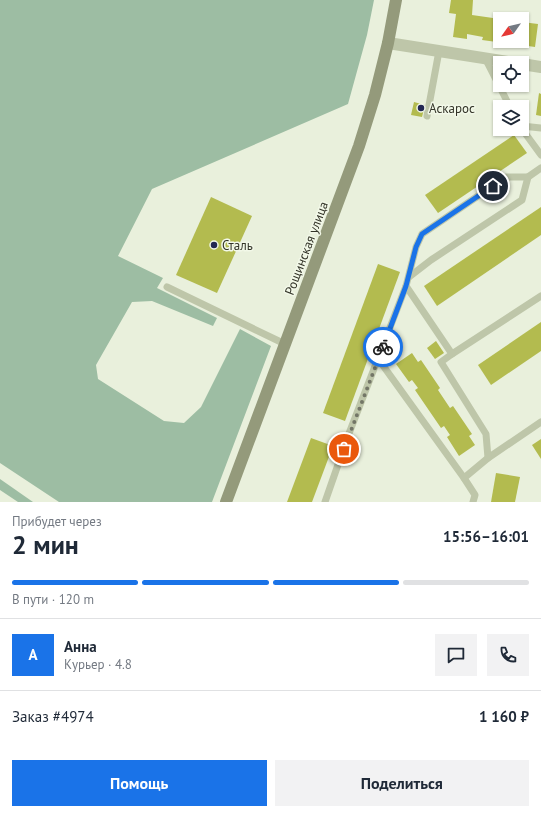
<!DOCTYPE html>
<html lang="ru">
<head>
<meta charset="utf-8">
<style>
	body { margin:0; font-family:"PT Sans",sans-serif; background:#f2f2f3; color:#1f2937; height:100vh; display:flex; flex-direction:column; font-size:15px; white-space:nowrap }
	* { box-sizing:border-box; margin:0 }
	p { font-size:13px; color:#747a83 }
	.icon { flex:none; width:22px; height:22px; fill:none; stroke:currentColor; stroke-width:2; stroke-linecap:round; stroke-linejoin:round }
	.map { position:relative; height:502px; overflow:hidden }
	.sheet { display:flex; flex-direction:column; background:#fff; flex:1 }
	.sheet>* { flex:none }
	.needle { width:26px; rotate:236deg }
	.buttons { position:absolute; left:493px; top:12px; display:grid; gap:8px }
	.buttons a { display:grid; place-items:center; width:36px; height:36px; border-radius:0px; background:#fff; box-shadow:0 1px 3px #0004; font-size:20px }
	.pin { position:absolute; display:grid; place-items:center; width:34px; height:34px; color:#fff; margin:-17px; border:2px solid #fff; border-radius:50%; box-shadow:0 1px 4px #0007 }
	.courier { position:absolute; display:grid; place-items:center; width:40px; height:40px; margin:-20px; border:3px solid #1a73e8; border-radius:50%; background:#fff; color:#222; box-shadow:0 1px 5px #0007 }
	.headline em { font-style:normal; font-weight:700 }
	.headline div { display:flex; flex-direction:column-reverse }
	.headline { display:flex; align-items:center; justify-content:space-between; height:68px; padding:0 12px }
	h1 { font-size:26px; font-weight:700; line-height:30px }
	.bar { display:grid; grid-template-columns:repeat(4,1fr); gap:6px 4px; align-content:center; height:48px; padding:0 12px }
	.bar i { height:5px; border-radius:3px; background:#e0e1e3 }
	.bar .selected { background:#1a73e8 }
	.bar p { grid-column:span 4 }
	.line { display:flex; align-items:center; gap:10px; padding:0 12px; border-top:1px solid #e0e1e3 }
	.line div { flex:1 }
	.round { display:grid; place-items:center; flex:none; width:42px; height:42px; border-radius:0px; background:#f2f2f3 }
	.button { display:flex; gap:8px; margin-top:auto; padding:8px 12px }
	.button a { flex:1; height:46px; border-radius:0px; background:#1a73e8; color:#fff; font-size:16px; font-weight:700; line-height:46px; text-align:center }
	.button a+a { background:#f2f2f3; color:#1f2937 }
	.map>svg:first-child { display:block }
	.green { fill:#9dbda3 }
	.building { fill:#b3bb4f }
	.lines { fill:none; stroke-linecap:round; stroke-linejoin:round }
	.lane { stroke:#bec6a9; stroke-width:7 }
	.street { stroke:#bec6a9; stroke-width:12 }
	.secondary { stroke:#949a7b; stroke-width:12 }
	.done { stroke:#737667; stroke-width:4; stroke-dasharray:0 7.2 }
	.route { stroke:#1a73e8; stroke-width:5 }
	.poi-dot { fill:#222752; stroke:#f2f8e8; stroke-width:1.5 }
	.labels { text-anchor:middle; stroke-width:3; stroke-linejoin:round; paint-order:stroke }
	.poi-label { font-size:13px; fill:#333428; stroke:#f2f8e8; text-anchor:start }
	.street-label { font-size:13px; fill:#333428; stroke:#f2f8e8 }
</style>
</head>
<body>
<div class="map">
<svg width="541" height="502" viewBox="0 0 541 502">
	<rect width="100%" height="100%" fill="#e9f0dc"/>
	<g class="green">
		<path d="M0,0H374L367,35L348,104L152,189L118,256L163,278L157,288L217,318L213,326L152,301L132,302L96,365L98,379L164,421L184,423L201,407L240,329L271,346L212,502H59L0,463Z"/>
		<path d="M0,479L33,502H18L0,490Z"/>
	</g>
	<g class="building">
		<path d="M451,0H473L472,15L500,19V41H504V43L482,40L483,37L467,34V39L453,37L456,14L449,13Z"/>
		<path d="M522,22L538,24L535,47L521,45L522,41Z"/>
		<path d="M539,93L541,94V116L536,115Z"/>
		<path d="M414,102L425,105L422,117L411,115Z"/>
		<path d="M514,135L527,153L438,213L425,195Z"/>
		<path d="M211,197L252,216L217,293L176,275Z"/>
		<path d="M541,207V235L437,306L424,286Z"/>
		<path d="M378,264L400,272L345,421L323,413Z"/>
		<path d="M541,322V351L491,385L478,365Z"/>
		<path d="M436,341L444,353L435,359L427,348Z"/>
		<path d="M412,353L418,362L421,360L440,388L438,390L450,408L453,406L472,434L469,436L475,445L459,456L447,437L450,435L444,426L441,428L415,390L418,388L412,380L409,382L396,364Z"/>
		<path d="M311,438L333,446L312,502H287Z"/>
		<path d="M541,439V459L532,445Z"/>
		<path d="M496,473L520,477L515,502H491Z"/>
	</g>
	<g class="lines">
		<g class="lane">
			<path d="M485,58L510,107"/>
			<path d="M427,116L439,51"/>
			<path d="M522,126L541,128"/>
			<path d="M522,129L541,155"/>
			<path d="M409,277L431,260L522,200L528,177L541,168"/>
			<path d="M167,287L285,344"/>
			<path d="M452,354L541,296"/>
			<path d="M379,360L464,478"/>
			<path d="M488,458L541,422"/>
			<path d="M325,502L348,436L406,286"/>
			<path d="M473,502L475,495L464,478L488,458L486,434L441,362L452,354L406,286L416,247L422,234L506,177H528"/>
		</g>
		<g class="street">
			<path d="M388,43L515,63"/>
			<path d="M522,64L541,67"/>
		</g>
		<path class="secondary" d="M226,502L359,146L375,95L388,43L396,0"/>
	</g>
	<g class="lines">
		<path class="done" d="M344,449L383,347"/>
		<path class="route" d="M383,347L406,286L416,247L422,234L493,186"/>
	</g>
	<g class="poi-dot">
		<circle cx="421" cy="108" r="4"/>
		<circle cx="214" cy="245" r="4"/>
	</g>
	<g class="labels">
		<g class="poi-label">
			<text x="429" y="113">Аскарос</text>
			<text x="222" y="250">Сталь</text>
		</g>
		<g class="street-label">
			<text transform="translate(306 248) rotate(-69)" y="5">Рощинская улица</text>
		</g>
	</g>
</svg>
<div class="buttons">
<a><svg class="needle" viewBox="-14 -14 28 28"><path d="M0-13l5 13h-10z" fill="#e53935"/><path d="M0 13l5-13h-10z" fill="#747a83"/></svg></a>
<a><svg class="icon" aria-label="locate" viewBox="0 0 24 24"><circle cx="12" cy="12" r="6"/><path d="M12 2v4M12 18v4M2 12h4M18 12h4"/></svg></a>
<a><svg class="icon" aria-label="layers" viewBox="0 0 24 24"><path d="M12 4l9 5-9 5-9-5zM3 14l9 5 9-5"/></svg></a>
</div>
<div class="pin" style="left:344px;top:449px;background:#ea580c"><svg class="icon" aria-label="bag" viewBox="0 0 24 24"><path d="M5 8h14l-1 12H6zM9 8a3 3 0 0 1 6 0"/></svg></div>
<div class="pin" style="left:493px;top:186px;background:#1f2937"><svg class="icon" aria-label="home" viewBox="0 0 24 24"><path d="M3 11l9-7 9 7M6 9v11h12V9"/></svg></div>
<div class="courier" style="left:383px;top:347px"><svg class="icon" aria-label="bike" viewBox="0 0 24 24"><circle cx="6" cy="16" r="4"/><circle cx="18" cy="16" r="4"/><path d="M6 16l4-8h5l3 8M10 8l3 8H6M13 5h3"/></svg></div>
</div>
<section class="sheet">
<div class="headline"><div><h1>2 мин</h1><p>Прибудет через</p></div><em>15:56–16:01</em></div>
<div class="bar"><i class="selected"></i><i class="selected"></i><i class="selected"></i><i></i><p>В пути · 120 m</p></div>
<div class="line" style="height:72px"><b class="round" style="background:#1a73e8;color:#fff">А</b><div><b>Анна</b><p>Курьер · 4.8</p></div><a class="round"><svg class="icon" aria-label="chat" viewBox="0 0 24 24"><path d="M4 5h16v11H9l-5 4z"/></svg></a><a class="round"><svg class="icon" aria-label="phone" viewBox="0 0 24 24"><path d="M5 4h4l2 5-3 2q2 4 5 5l2-3 5 2v4C11 20 4 13 5 4z"/></svg></a></div>
<div class="line" style="height:52px"><div>Заказ #4974</div><b>1 160 ₽</b></div>
<div class="button"><a>Помощь</a><a>Поделиться</a></div>
</section>
</body>
</html>
